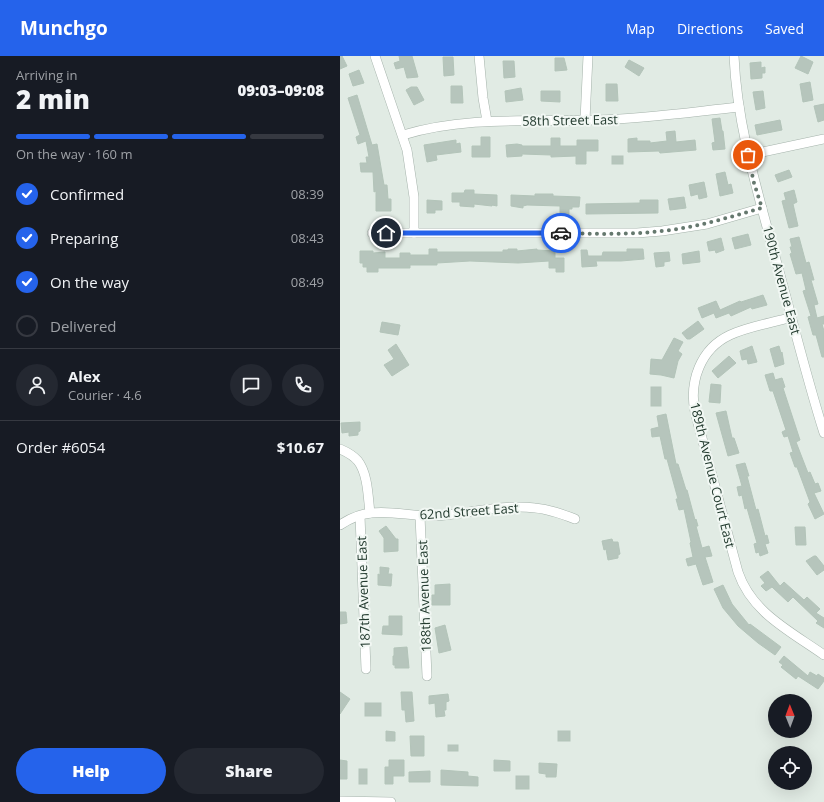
<!DOCTYPE html>
<html lang="en">
<head>
<meta charset="utf-8">
<style>
	body { margin:0; font-family:"Open Sans",sans-serif; background:#242831; color:#f1f3f6; height:100vh; display:flex; flex-direction:column; font-size:15px; white-space:nowrap }
	* { box-sizing:border-box; margin:0 }
	p { font-size:13px; color:#9ea1a6 }
	.icon { flex:none; width:22px; height:22px; fill:none; stroke:currentColor; stroke-width:2; stroke-linecap:round; stroke-linejoin:round }
	.map { position:relative; flex:1; overflow:hidden }
	.side { display:flex; flex-direction:column; background:#171b24; width:340px }
	.side>* { flex:none }
	.needle { width:26px; rotate:359deg }
	.buttons { position:absolute; left:428px; top:638px; display:grid; gap:8px }
	.buttons a { display:grid; place-items:center; width:44px; height:44px; border-radius:50%; background:#171b24; box-shadow:0 4px 16px #0002; font-size:20px }
	.pin { position:absolute; display:grid; place-items:center; width:34px; height:34px; color:#fff; margin:-17px; border:2px solid #fff; border-radius:50%; box-shadow:0 1px 4px #0007 }
	.courier { position:absolute; display:grid; place-items:center; width:40px; height:40px; margin:-20px; border:3px solid #2563eb; border-radius:50%; background:#fff; color:#222; box-shadow:0 1px 5px #0007 }
	.summary em { font-style:normal; font-weight:800 }
	.summary div { display:flex; flex-direction:column-reverse }
	.summary { display:flex; align-items:center; justify-content:space-between; height:68px; padding:0 16px }
	h1 { font-size:26px; font-weight:800; line-height:30px }
	.bar { display:grid; grid-template-columns:repeat(4,1fr); gap:6px 4px; align-content:center; height:48px; padding:0 16px }
	.bar i { height:5px; border-radius:3px; background:#363941 }
	.bar .selected { background:#2563eb }
	.bar p { grid-column:span 4 }
	.line { display:flex; align-items:center; gap:10px; padding:0 16px; border-top:1px solid #363941 }
	.line div { flex:1 }
	.round { display:grid; place-items:center; flex:none; width:42px; height:42px; border-radius:21px; background:#242831 }
	ol { padding:0 16px; list-style:none }
	li { display:flex; align-items:center; gap:12px; height:44px }
	li p { margin-inline-start:auto }
	li .icon { padding:4px; border-radius:50%; background:#2563eb; color:#fff; stroke-width:4 }
	li:last-child { color:#9ea1a6 }
	li i { width:22px; height:22px; border:2px solid #363941; border-radius:50% }
	.primary-button { display:flex; gap:8px; margin-top:auto; padding:8px 16px }
	.primary-button a { flex:1; height:46px; border-radius:24px; background:#2563eb; color:#fff; font-size:16px; font-weight:800; line-height:46px; text-align:center }
	.primary-button a+a { background:#242831; color:#f1f3f6 }
	header { display:flex; align-items:center; gap:24px; box-sizing:border-box; height:56px; padding:0 20px; background:#2563eb; color:#fff }
	header strong { font-size:19px }
	nav { display:flex; gap:22px; margin-inline-start:auto; font-size:14px }
	main { display:flex; flex:1; min-height:0 }
	.map>svg:first-child { display:block }
	.building { fill:#b6c5bc; stroke:#b3c4b9 }
	.lines { fill:none; stroke-linecap:round; stroke-linejoin:round }
	.minor-casing { stroke:#a4b2aa; stroke-width:10 }
	.minor { stroke:#fff; stroke-width:9 }
	.done { stroke:#65786e; stroke-width:4; stroke-dasharray:0 7.2 }
	.route { stroke:#2563eb; stroke-width:5 }
	.labels { text-anchor:middle; stroke-width:4; stroke-linejoin:round; paint-order:stroke }
	.street-label { font-size:13px; fill:#223a2e; stroke:#f1f7f3 }
</style>
</head>
<body>
<header>
<strong>Munchgo</strong>
<nav><a>Map</a><a>Directions</a><a>Saved</a></nav>
</header>
<main>
<section class="side">
<div class="summary"><div><h1>2 min</h1><p>Arriving in</p></div><em>09:03–09:08</em></div>
<div class="bar"><i class="selected"></i><i class="selected"></i><i class="selected"></i><i></i><p>On the way · 160 m</p></div>
<ol>
<li><svg class="icon" aria-label="check" viewBox="0 0 24 24"><path d="M5 12l5 5 9-10"/></svg>Confirmed<p>08:39</p></li>
<li><svg class="icon" aria-label="check" viewBox="0 0 24 24"><path d="M5 12l5 5 9-10"/></svg>Preparing<p>08:43</p></li>
<li><svg class="icon" aria-label="check" viewBox="0 0 24 24"><path d="M5 12l5 5 9-10"/></svg>On the way<p>08:49</p></li>
<li><i></i>Delivered</li>
</ol>
<div class="line" style="height:72px"><a class="round"><svg class="icon" aria-label="person" viewBox="0 0 24 24"><circle cx="12" cy="8" r="4"/><path d="M4 21q1-7 8-7t8 7"/></svg></a><div><b>Alex</b><p>Courier · 4.6</p></div><a class="round"><svg class="icon" aria-label="chat" viewBox="0 0 24 24"><path d="M4 5h16v11H9l-5 4z"/></svg></a><a class="round"><svg class="icon" aria-label="phone" viewBox="0 0 24 24"><path d="M5 4h4l2 5-3 2q2 4 5 5l2-3 5 2v4C11 20 4 13 5 4z"/></svg></a></div>
<div class="line" style="height:52px"><div>Order #6054</div><b>$10.67</b></div>
<div class="primary-button"><a>Help</a><a>Share</a></div>
</section>
<div class="map">
<svg width="484" height="746" viewBox="0 0 484 746">
	<rect width="100%" height="100%" fill="#e1ebe4"/>
	<g class="building">
		<path d="M0,0H2L7,10L0,13Z"/>
		<path d="M59,0H72L78,21L67,22L64,11L56,13L54,7L60,5Z"/>
		<path d="M461,0L473,6L468,18L455,12Z"/>
		<path d="M103,1H113L114,19L104,20Z"/>
		<path d="M215,2H224L227,14L215,15Z"/>
		<path d="M289,4L304,12L299,20L285,11Z"/>
		<path d="M163,5H174L175,21L164,22Z"/>
		<path d="M421,6V12L425,11V17H422V22L411,23L410,7Z"/>
		<path d="M19,14L24,27L13,30L9,18Z"/>
		<path d="M470,26L473,44L463,46L460,28Z"/>
		<path d="M266,28H277L278,45H266Z"/>
		<path d="M111,30H122L123,47H111Z"/>
		<path d="M71,31H77L84,44L74,49L66,34Z"/>
		<path d="M181,32L183,44L166,46L165,35Z"/>
		<path d="M201,35H220V46L201,45Z"/>
		<path d="M423,35L425,52L416,54L413,36Z"/>
		<path d="M17,39L32,89L37,88L44,129H47L48,143H51V155H36V135L34,136L33,116H21L20,107H27L26,101H29L26,85L18,88L16,81L20,79L8,42Z"/>
		<path d="M484,48V64L478,66L474,50Z"/>
		<path d="M380,62L382,75H383L385,93L373,94L372,87L375,86L372,63Z"/>
		<path d="M440,64L442,74L417,79L415,69Z"/>
		<path d="M335,75L336,86L355,84L356,94L320,97L319,95L288,96V83L297,82V85H310V87L327,85L326,76Z"/>
		<path d="M141,81H150V101H132V90H141Z"/>
		<path d="M211,82H220V90H237V84H258V95H246V108H236V100L211,101V99L182,98V100L167,101L166,89L177,88L182,89V90H211Z"/>
		<path d="M116,84V88L120,87L121,96L96,99L97,104L87,106L84,89Z"/>
		<rect x="272" y="100" width="11" height="8"/>
		<path d="M449,114L452,121L438,126L435,119Z"/>
		<path d="M385,116L388,129L391,128L393,137L380,140L376,118Z"/>
		<path d="M364,126L367,141L359,143L358,138L351,140L349,129Z"/>
		<path d="M125,134H134V138L157,139V150L152,149V150L134,148V151L120,150V146H112V137H124Z"/>
		<path d="M454,134L457,146L453,148L458,170L449,172L442,145L446,144L444,137Z"/>
		<path d="M195,138H213V140L240,141L239,151H232V153H229V161H220V150L187,149L183,150V152L171,150V139L195,140Z"/>
		<path d="M344,141L346,152L330,154L328,143Z"/>
		<path d="M87,144L102,145V154H95V157H87Z"/>
		<path d="M300,144H318V157L246,158V148L300,147Z"/>
		<path d="M408,178L411,189L395,193L392,182Z"/>
		<path d="M459,181L466,207L469,206L474,224H471L478,248L474,249L477,262L484,260V268H482L484,275V301H482L476,279H473L468,261L471,260L463,235L466,234L462,217L456,218L450,198L452,197L450,191H452L450,183Z"/>
		<path d="M381,182L384,194L376,197L375,194L369,195L367,186Z"/>
		<path d="M89,193H97V196H163V194H168V193H177V195L197,193V194L215,195V202H224V216H216V212H209V205L178,207L130,205L97,207V209H70V212H38V216H27V211H23V207H20V195H33V197L45,196V202H60V197H70V199H89Z"/>
		<path d="M287,193H303L304,203L281,205H256L257,210L242,211L241,194H247L248,200H262L263,196H287Z"/>
		<path d="M359,195L360,206L343,208L342,198Z"/>
		<path d="M329,196L330,205L324,206V210L316,211L314,197Z"/>
		<path d="M423,239L427,249L412,253L411,251L391,260L389,257L376,262L374,257L362,262L358,252L376,245L380,254L400,245L401,246Z"/>
		<path d="M358,265L364,273L350,283H347L342,277Z"/>
		<path d="M42,266L60,269L58,279L40,276Z"/>
		<path d="M334,282L343,286L338,295L342,298L338,305L334,322L321,319L310,318L311,303L322,304Z"/>
		<path d="M56,288L69,309L52,320L44,309L54,303L48,294Z"/>
		<path d="M412,290L417,306L408,308L407,303L402,304L400,295Z"/>
		<path d="M439,290L441,297L442,296L444,308L435,311L430,293Z"/>
		<path d="M389,300L396,307L378,322L372,315Z"/>
		<path d="M433,317L435,324L442,322L445,331L443,332L460,384L456,386L468,417L470,416L475,428L478,427L481,435L474,437L484,458L475,463L468,448L470,446L457,411H455L450,397L453,396L448,380L444,381L442,376L446,374L433,335H430L425,319Z"/>
		<path d="M371,328L381,329L380,347L369,346Z"/>
		<rect x="311" y="331" width="10" height="19"/>
		<path d="M386,355L392,382H394L399,397L388,400L376,357Z"/>
		<path d="M326,358L336,408H338L346,434H347L355,464L356,463L358,470H356L362,492L369,490L372,500L365,501L373,526L363,529L356,508L348,510L346,503L353,501L350,487L351,486L344,453L339,454L336,443H338L327,403H325L320,380L312,381L311,373L319,371L317,360Z"/>
		<path d="M20,366V375L18,376V379L9,380V376L2,377L1,367Z"/>
		<path d="M405,407L409,420H407L416,454L418,453L425,480L427,479L429,487L425,488L428,497L420,500L419,496L416,497L414,488L417,487L407,452L405,453L402,439L399,440L397,431L402,430L396,409Z"/>
		<path d="M46,470L56,483H58V495L44,496V482L39,475Z"/>
		<path d="M455,471H465L466,489H456Z"/>
		<path d="M272,483L273,486H278L280,498L278,499V502L268,504L266,493L264,494L262,485Z"/>
		<path d="M474,500H476L484,510V514L477,519L466,505Z"/>
		<path d="M40,511L49,512L48,518H52L51,530L38,529V518L40,519Z"/>
		<path d="M428,515L440,530L444,526L464,544L467,541L480,553L476,557L484,562V572L476,567L478,565L453,541L448,546L432,531L426,535L421,530L425,527L420,521Z"/>
		<path d="M110,528V549H92V539H95V529Z"/>
		<path d="M383,529L392,548L409,569L410,568L441,591L435,599L418,587L398,570L383,552L374,533Z"/>
		<path d="M0,556H6L7,567L0,568Z"/>
		<path d="M49,560H62V579L42,578L43,570H49Z"/>
		<path d="M105,569L111,594L99,597L95,572Z"/>
		<path d="M67,591L69,612H55V609H53V600H54V592Z"/>
		<path d="M444,600L468,620L470,616L477,620L478,618L484,622V625L478,633L458,620L456,623L441,611L443,609L439,606Z"/>
		<path d="M0,636L10,643L0,658Z"/>
		<path d="M61,636H72L74,665L66,666L65,654H62Z"/>
		<path d="M108,638L109,645L106,646V654H104L105,660L96,661L95,647L89,648V640Z"/>
		<rect x="25" y="647" width="16" height="13"/>
		<path d="M46,675L55,676V685H46Z"/>
		<rect x="218" y="675" width="12" height="10"/>
		<path d="M70,680H84V700H71Z"/>
		<rect x="108" y="689" width="10" height="6"/>
		<path d="M0,704L7,705V723H0Z"/>
		<path d="M49,704H64V720H53V728H45V711H49Z"/>
		<path d="M154,704L170,705V715H154Z"/>
		<path d="M199,707L217,708L216,721H206V718L199,717Z"/>
		<rect x="19" y="713" width="8" height="15"/>
		<path d="M101,714L128,716V720L138,721V730L101,729Z"/>
		<path d="M90,715V726H69V716Z"/>
		<rect x="176" y="720" width="13" height="13"/>
	</g>
	<g class="lines">
		<g class="minor-casing">
			<g id="minor">
				<path d="M35,0L67,94L74,141V177"/>
				<path d="M139,0L143,42L147,65"/>
				<path d="M394,0C397,70 418,137 436,204C452,262 466,320 484,377"/>
				<path d="M245,64L248,0"/>
				<path d="M63,79C125,60 191,66 256,64C304,63 351,56 399,51"/>
				<path d="M408,99L484,83"/>
				<path d="M32,177H297L322,175L367,168L422,152"/>
				<path d="M452,261C432,267 409,270 390,279C360,293 349,326 355,356L398,516C412,557 450,575 484,599"/>
				<path d="M0,393C7,396 13,399 18,405C28,418 28,441 30,457"/>
				<path d="M20,460L26,613"/>
				<path d="M80,460L87,620"/>
				<path d="M0,469C9,463 20,458 31,457C52,454 73,461 95,460C128,458 161,448 195,452C209,453 222,458 235,463"/>
				<path d="M0,745L51,746"/>
			</g>
		</g>
		<use href="#minor" class="minor"/>
	</g>
	<g class="lines">
		<path class="done" d="M221,177C254,178 288,179 321,175C356,172 389,161 422,152L414,127L408,99"/>
		<path class="route" d="M46,177H221"/>
	</g>
	<g class="labels">
		<g class="street-label">
			<text transform="translate(230 64) rotate(-1)" y="5">58th Street East</text>
			<text transform="translate(442 224) rotate(75)" y="5">190th Avenue East</text>
			<text transform="translate(373 419) rotate(76)" y="5">189th Avenue Court East</text>
			<text transform="translate(129 455) rotate(-4)" y="5">62nd Street East</text>
			<text transform="translate(23 536) rotate(-92)" y="5">187th Avenue East</text>
			<text transform="translate(84 540) rotate(-92)" y="5">188th Avenue East</text>
		</g>
	</g>
</svg>
<div class="buttons">
<a><svg class="needle" viewBox="-14 -14 28 28"><path d="M0-13l5 13h-10z" fill="#e53935"/><path d="M0 13l5-13h-10z" fill="#9ea1a6"/></svg></a>
<a><svg class="icon" aria-label="locate" viewBox="0 0 24 24"><circle cx="12" cy="12" r="6"/><path d="M12 2v4M12 18v4M2 12h4M18 12h4"/></svg></a>
</div>
<div class="pin" style="left:408px;top:99px;background:#ea580c"><svg class="icon" aria-label="bag" viewBox="0 0 24 24"><path d="M5 8h14l-1 12H6zM9 8a3 3 0 0 1 6 0"/></svg></div>
<div class="pin" style="left:46px;top:177px;background:#1f2937"><svg class="icon" aria-label="home" viewBox="0 0 24 24"><path d="M3 11l9-7 9 7M6 9v11h12V9"/></svg></div>
<div class="courier" style="left:221px;top:177px"><svg class="icon" aria-label="car" viewBox="0 0 24 24"><path d="M5 17H2v-5l4-1 3-4h7l3 4 3 1v5h-3M9 17h6M6 11h13"/><circle cx="7" cy="17" r="2"/><circle cx="17" cy="17" r="2"/></svg></div>
</div>
</main>
</body>
</html>
